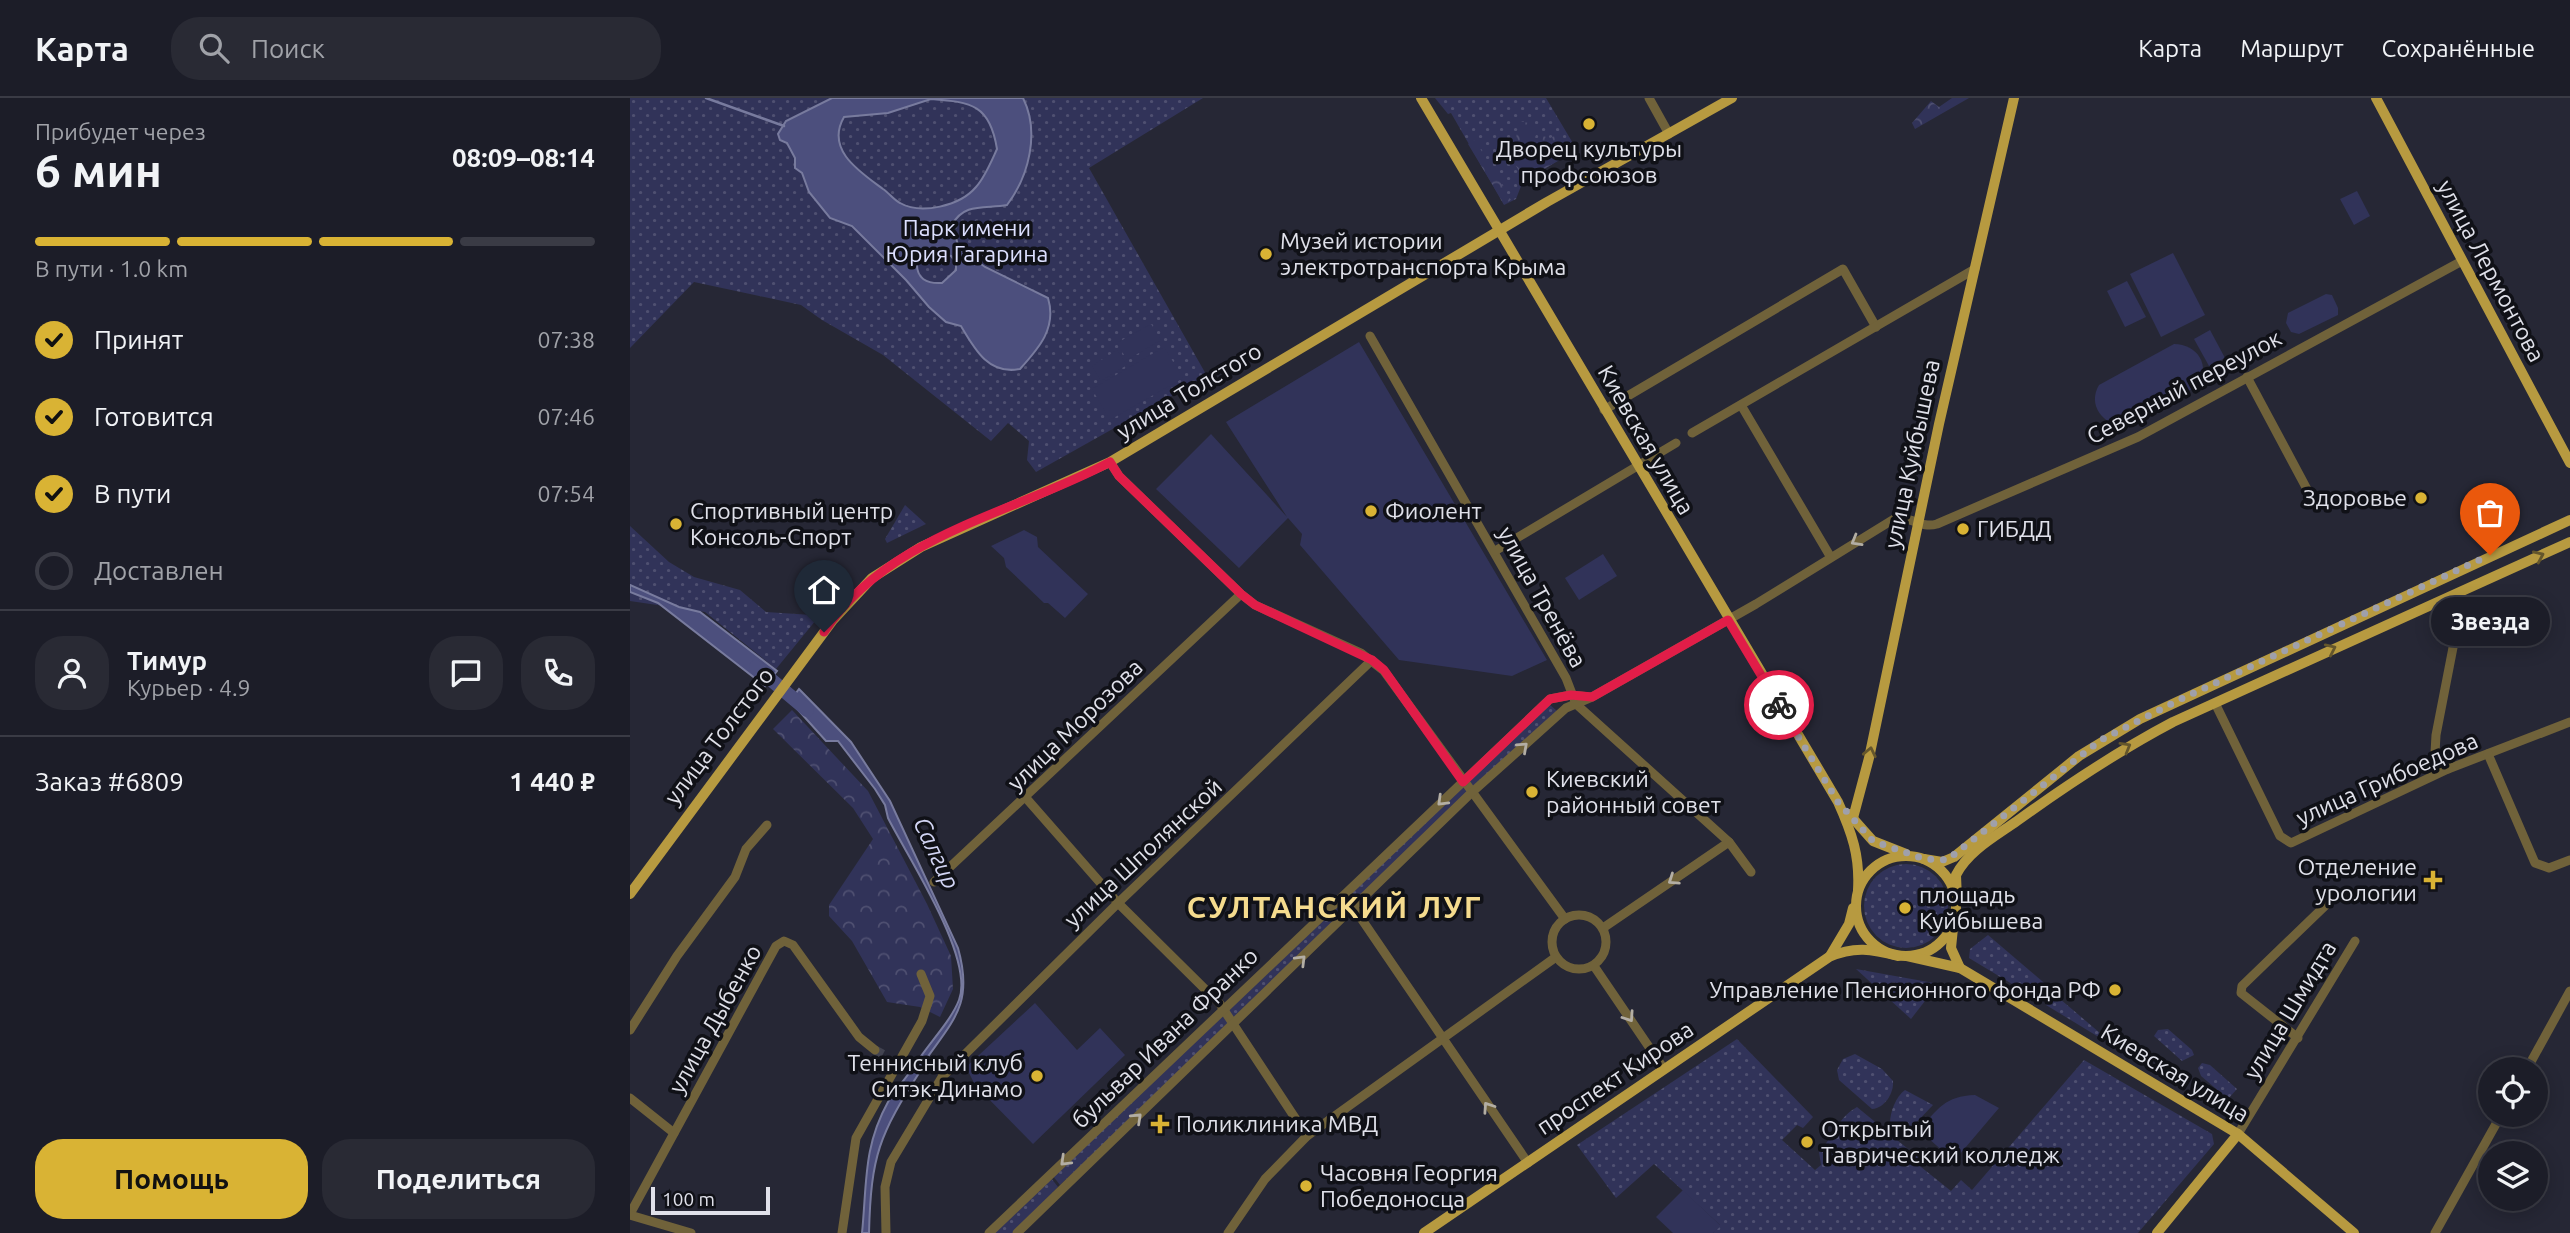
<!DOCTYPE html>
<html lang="ru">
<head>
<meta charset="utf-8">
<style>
	body { margin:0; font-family:Ubuntu,sans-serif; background:#292a34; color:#f1f3f6; height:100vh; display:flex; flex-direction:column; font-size:26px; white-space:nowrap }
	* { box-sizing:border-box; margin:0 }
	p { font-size:23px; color:#a0a2a8 }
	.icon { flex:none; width:38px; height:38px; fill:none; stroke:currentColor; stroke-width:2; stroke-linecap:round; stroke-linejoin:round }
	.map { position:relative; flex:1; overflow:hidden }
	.drawer { display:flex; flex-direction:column; background:#1c1d28; width:630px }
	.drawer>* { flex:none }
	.fabs { position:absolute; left:1848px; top:959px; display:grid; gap:14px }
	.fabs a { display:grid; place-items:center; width:70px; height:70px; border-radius:50%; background:#1c1d28; box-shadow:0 4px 18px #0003,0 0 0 2px #3a3b45; font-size:35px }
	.scale { position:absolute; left:21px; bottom:18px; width:119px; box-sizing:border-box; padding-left:7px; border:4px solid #e0e1ea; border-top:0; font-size:19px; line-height:24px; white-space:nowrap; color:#e0e1ea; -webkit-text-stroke:5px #101117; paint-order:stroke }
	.pin { position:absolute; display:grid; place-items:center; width:60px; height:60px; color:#fff; margin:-72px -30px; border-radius:50% 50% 50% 0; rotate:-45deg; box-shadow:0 0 7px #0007 }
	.pin .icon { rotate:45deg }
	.courier { position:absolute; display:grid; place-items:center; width:70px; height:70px; margin:-35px; border:5px solid #e11d48; border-radius:50%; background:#fff; color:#222; box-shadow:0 2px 9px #0007 }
	.bubble { position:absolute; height:49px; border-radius:24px; background:#1c1d28; box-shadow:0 4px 18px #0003,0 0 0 2px #3a3b45; font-size:23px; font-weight:700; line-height:49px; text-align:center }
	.overview em { font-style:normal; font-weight:700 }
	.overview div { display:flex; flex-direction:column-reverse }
	.overview { display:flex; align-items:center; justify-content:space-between; height:119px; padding:0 35px }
	h1 { font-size:46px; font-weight:700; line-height:52px }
	.bar { display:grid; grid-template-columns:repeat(4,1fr); gap:10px 7px; align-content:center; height:84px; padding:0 35px }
	.bar i { height:9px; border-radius:5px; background:#3a3b45 }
	.bar .active { background:#d9b334 }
	.bar p { grid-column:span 4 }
	.line { display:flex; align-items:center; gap:18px; padding:0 35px; border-top:2px solid #3a3b45 }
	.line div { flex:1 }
	.round { display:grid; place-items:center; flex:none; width:74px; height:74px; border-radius:28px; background:#292a34 }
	ol { padding:0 35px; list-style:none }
	li { display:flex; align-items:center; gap:21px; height:77px }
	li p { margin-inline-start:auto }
	li .icon { padding:7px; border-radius:50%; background:#d9b334; color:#111; stroke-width:4 }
	li:last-child { color:#a0a2a8 }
	li i { width:38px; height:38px; border:4px solid #3a3b45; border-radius:50% }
	.cta { display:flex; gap:14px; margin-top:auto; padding:14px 35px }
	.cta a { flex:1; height:80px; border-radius:28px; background:#d9b334; color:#111; font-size:28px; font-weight:700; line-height:80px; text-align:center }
	.cta a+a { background:#292a34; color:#f1f3f6 }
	header { display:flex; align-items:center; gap:42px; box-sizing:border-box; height:98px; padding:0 35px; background:#1c1d28; border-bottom:2px solid #3a3b45 }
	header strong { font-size:33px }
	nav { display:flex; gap:38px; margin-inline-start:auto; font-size:24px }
	.search { width:490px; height:63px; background:#292a34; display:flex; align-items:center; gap:18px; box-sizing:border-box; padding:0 24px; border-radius:28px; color:#a0a2a8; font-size:26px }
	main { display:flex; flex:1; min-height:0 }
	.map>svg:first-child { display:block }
	.grass { fill:url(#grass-dots) }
	.forest { fill:url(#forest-crowns) }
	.pitch { fill:#313359 }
	.water { fill:#4c4f7d; stroke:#787b9e; stroke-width:2; fill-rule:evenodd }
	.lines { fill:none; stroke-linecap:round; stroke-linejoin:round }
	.stream { stroke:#787b9e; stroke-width:2.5 }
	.river { stroke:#4c4f7d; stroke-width:14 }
	.minor-tunnel { stroke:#424350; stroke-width:9; stroke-dasharray:9 4.5; stroke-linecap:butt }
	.minor { stroke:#70623a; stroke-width:9 }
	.major { stroke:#b79a40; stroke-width:10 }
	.oneway { stroke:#b3aea4 }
	.oneway2 { stroke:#64562c }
	.done { stroke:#9fa0ab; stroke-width:7; stroke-dasharray:0 12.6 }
	.route { stroke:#e11d48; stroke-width:9 }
	.poi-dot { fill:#d9b334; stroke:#101117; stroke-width:2.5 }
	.labels { text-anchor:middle; stroke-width:7; stroke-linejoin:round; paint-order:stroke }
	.poi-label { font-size:23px; fill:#e0e1ea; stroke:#101117; text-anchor:start }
	.park-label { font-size:23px; fill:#dde0ff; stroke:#101117 }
	.street-label { font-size:23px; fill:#e0e1ea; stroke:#101117 }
	.water-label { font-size:24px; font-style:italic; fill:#d1d4f3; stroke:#101117 }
	.district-label { font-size:30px; font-weight:bold; letter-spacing:2px; fill:#f5db8e; stroke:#101117 }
</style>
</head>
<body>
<header>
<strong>Карта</strong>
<div class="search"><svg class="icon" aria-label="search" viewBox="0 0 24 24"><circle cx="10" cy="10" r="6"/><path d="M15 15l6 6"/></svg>Поиск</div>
<nav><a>Карта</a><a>Маршрут</a><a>Сохранённые</a></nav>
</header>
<main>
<section class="drawer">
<div class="overview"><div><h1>6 мин</h1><p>Прибудет через</p></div><em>08:09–08:14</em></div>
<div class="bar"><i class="active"></i><i class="active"></i><i class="active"></i><i></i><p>В пути · 1.0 km</p></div>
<ol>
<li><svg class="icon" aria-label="check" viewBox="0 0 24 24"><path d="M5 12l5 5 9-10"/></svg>Принят<p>07:38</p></li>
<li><svg class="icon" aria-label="check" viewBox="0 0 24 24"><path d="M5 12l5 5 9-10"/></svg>Готовится<p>07:46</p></li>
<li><svg class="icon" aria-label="check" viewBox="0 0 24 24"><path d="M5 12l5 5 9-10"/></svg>В пути<p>07:54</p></li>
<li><i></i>Доставлен</li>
</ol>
<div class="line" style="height:126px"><a class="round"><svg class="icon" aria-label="person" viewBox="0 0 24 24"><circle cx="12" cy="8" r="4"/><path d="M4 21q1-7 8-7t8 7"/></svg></a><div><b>Тимур</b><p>Курьер · 4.9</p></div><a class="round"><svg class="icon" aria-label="chat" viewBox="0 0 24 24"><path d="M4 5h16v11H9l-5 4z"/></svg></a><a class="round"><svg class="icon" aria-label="phone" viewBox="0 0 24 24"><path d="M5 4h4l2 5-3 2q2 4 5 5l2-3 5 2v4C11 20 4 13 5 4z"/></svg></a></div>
<div class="line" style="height:91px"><div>Заказ #6809</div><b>1 440 ₽</b></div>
<div class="cta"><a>Помощь</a><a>Поделиться</a></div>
</section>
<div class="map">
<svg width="1940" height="1135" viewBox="0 0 1940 1135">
	<defs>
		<pattern id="grass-dots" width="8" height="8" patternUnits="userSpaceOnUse" patternTransform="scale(1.75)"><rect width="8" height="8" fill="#313359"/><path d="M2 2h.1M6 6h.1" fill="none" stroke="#4f5071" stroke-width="1.8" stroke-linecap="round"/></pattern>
		<pattern id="forest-crowns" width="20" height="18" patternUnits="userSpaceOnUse" patternTransform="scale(1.75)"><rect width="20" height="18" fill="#313359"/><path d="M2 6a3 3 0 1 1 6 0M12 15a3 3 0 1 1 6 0" fill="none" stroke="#4f5071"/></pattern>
	</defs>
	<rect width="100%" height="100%" fill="#262735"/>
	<g class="grass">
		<path d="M0,0H573L459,70L577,278L406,374L397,362L399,343L378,325L361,343L253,257L192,222L171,207L64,184L0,250Z"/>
		<path d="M805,0H916L947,52L893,83L886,101L874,107L821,15L818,16Z"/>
		<path d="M275,407L296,426L257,445L255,441Z"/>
		<path d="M0,428L39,464L64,479L110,492L136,514L182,517L186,522L146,571L75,514L0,503Z"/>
		<path d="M919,606L927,613L841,690L836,685Z"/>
		<path d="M833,688L838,693L605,923L597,912Z"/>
		<circle cx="1276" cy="808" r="42"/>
		<path d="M1358,837L1419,889L1407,901L1339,860L1340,851Z"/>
		<path d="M1226,871L1304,885L1305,890L1281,921Z"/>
		<path d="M1423,895L1490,952L1416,907Z"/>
		<path d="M594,915L602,926L430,1087L423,1078Z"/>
		<path d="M1538,931L1562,952L1564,957L1552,963L1524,938L1528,932Z"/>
		<path d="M1107,941L1183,1019L1173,1030L1167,1027L1152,1042L1185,1072L1191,1067L1189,1054C1203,1040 1207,1020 1227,1009L1289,1060L1286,1065L1321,1093L1331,1082L1342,1092L1454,962L1582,1036L1584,1046L1508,1135H1083L1090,1127L1024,1066L986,1100L947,1047Z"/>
		<path d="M1225,956L1252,971L1263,983C1264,995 1255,1010 1242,1011L1209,982L1207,972L1213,961Z"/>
		<path d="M1572,965L1580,967L1607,991L1598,1001L1571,978L1568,970Z"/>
		<path d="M1275,992L1303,1007L1283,1028L1266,1031L1260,1025C1260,1014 1266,998 1275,992Z"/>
		<path d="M421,1080L428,1089L383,1135H364Z"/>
	</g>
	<g class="forest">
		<path d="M1322,0H1339L1285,31L1282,25L1301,3L1309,9Z"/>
		<path d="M890,23L903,26L907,33L893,79L881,60Z"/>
		<path d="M909,37L920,40L927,37L939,56L906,76L904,73L900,75Z"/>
		<path d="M845,42L881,102L874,106L838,46Z"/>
		<path d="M162,612L238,693L297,806L321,858L323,891L310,919L290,909L257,904L222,843L199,818V807L243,741L223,710L143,631Z"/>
	</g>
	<g class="pitch">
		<path d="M1727,93L1740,118L1724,127L1710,101Z"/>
		<path d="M1543,155L1575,217L1531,239L1500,176Z"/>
		<path d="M1497,183L1516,219L1495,229L1477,193Z"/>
		<path d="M1696,196L1702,197L1708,210V217L1669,236L1661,234L1656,225L1658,215Z"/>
		<path d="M521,226L531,242L497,262L487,245Z"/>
		<path d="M1580,232L1595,260L1579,268L1564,241Z"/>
		<path d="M729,244L917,562L882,578L769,562L670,447L672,436L658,420L609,470L526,391L581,336L657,419L596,324Z"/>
		<path d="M1544,246C1567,246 1582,268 1567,288L1495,329C1473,327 1457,307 1469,287Z"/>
		<path d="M534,249L553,280L480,322L462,291Z"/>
		<path d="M487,252L497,267L471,283L462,268Z"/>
		<path d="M394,432L407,439L408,449L458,496L435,520L418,505H414L376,469L374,460L361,448Z"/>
		<path d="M973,456L987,478L949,502L935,480Z"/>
		<path d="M405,905L447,952L470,930L495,957L403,1046L345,987L336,969Z"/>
		<path d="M1345,997L1369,1010L1324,1063L1289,1032C1308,1011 1315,998 1345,997Z"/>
		<path d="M1053,1092L1091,1128L1083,1135H1043L1026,1119Z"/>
	</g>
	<g class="water">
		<path d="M202,0H393C410,34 399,78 377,107C356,111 334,104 322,127L329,150L355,169L418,200C427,230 409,250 390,271C359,277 345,252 331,228L316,224L299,209L276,182L222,128L200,120L179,94L172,75L165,70V60L157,45L150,42L148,36L156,23ZM301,1C342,4 360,7 367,51C361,64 355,79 346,89C330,108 291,117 270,105C264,102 259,95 253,91C230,74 195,52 214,19L258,15ZM305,154L321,158L326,164V172L312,185C297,186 286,181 287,164Z"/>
		<path d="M0,487L49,509L70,514L147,573L135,588L28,505L0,494Z"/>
		<path d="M169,591L221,644L260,703L328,850C344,907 323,922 292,967L287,964C299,945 321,923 329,902C345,860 277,758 258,720L255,707L245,691L208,643H196L160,603Z"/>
		<path d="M284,968L291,972C249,1037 241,1057 239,1135H232C237,1086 233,1049 258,1004C265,991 276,981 284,968Z"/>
	</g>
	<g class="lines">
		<path class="stream" d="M76,0L154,28"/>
		<path class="river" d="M126,569L177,612"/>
		<path class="minor-tunnel" d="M245,952L256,958"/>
		<g class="minor">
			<path d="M1019,0L1039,36"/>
			<path d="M740,238L936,580L946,606L1099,744L1121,774"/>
			<path d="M1617,279L1686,408"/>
			<path d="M1111,307L1200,458"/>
			<path d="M974,312L1213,171L1246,229"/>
			<path d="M1062,335L1345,171"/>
			<path d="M480,364L489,378L611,496L625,507L731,555L754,573L935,821"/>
			<path d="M865,453L1046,345"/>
			<path d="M1585,605L1650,738L1661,745L1818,671L1940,624"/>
			<path d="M1858,656L1905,765L1919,770L1940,762"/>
			<path d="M1818,671L1805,655L1806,637L1827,529L1825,517"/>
			<path d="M396,700L488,805L590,906L677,1038"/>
			<path d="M304,784L611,496"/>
			<path d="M724,810L898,1065"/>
			<circle cx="949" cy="844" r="27"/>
			<path d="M973,830L1099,744"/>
			<path d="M964,868L1034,971"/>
			<path d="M0,932L47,858L105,779L116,751L137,727"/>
			<path d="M1668,940L1611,895L1612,888L1698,805"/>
			<path d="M1897,971L1940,893"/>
			<path d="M0,1000L44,1035"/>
			<path d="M1608,1036L1725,843"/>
			<path d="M0,1116L146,848L154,843L163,847L229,939L245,952"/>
			<path d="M0,1117L61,1135"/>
			<path d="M212,1135L226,1040L292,923L300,898L291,876"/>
			<path d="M256,1135L255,1089L261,1064L312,979L488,805L742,562"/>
			<path d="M359,1135L920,601L941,597L960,599"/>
			<path d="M387,1135L839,697L936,610L962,599L1126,506L1264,421C1281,417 1290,431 1307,426L1508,339L1832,163"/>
			<path d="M598,1135L635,1081L677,1038L926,859"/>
			<path d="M1805,1135L1871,1017"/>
		</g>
		<g class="major">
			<path d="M791,0L1208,704C1222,735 1230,758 1228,792"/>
			<path d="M1746,0L1940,365"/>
			<path d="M1219,716L1243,743L1276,756"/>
			<path d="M1223,720L1239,660L1309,326L1384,0"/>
			<circle cx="1276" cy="808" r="50"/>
			<path d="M1294,761L1312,764L1324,759L1449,658L1510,621L1940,422"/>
			<path d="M0,796L203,522L242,480L291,449L480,364L917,104L1102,0"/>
			<path d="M1327,802L1326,777C1338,753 1366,738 1387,723C1437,687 1488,653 1543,624L1940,444"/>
			<path d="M1323,830L1321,850L1330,870"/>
			<path d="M1200,858L1219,826L1223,810"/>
			<path d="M1277,858L1330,870L1608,1036L1724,1135"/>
			<path d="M794,1135L1199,859C1224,848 1242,851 1268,858"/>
			<path d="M1527,1135L1608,1036"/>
		</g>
	</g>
	<defs><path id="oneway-chevron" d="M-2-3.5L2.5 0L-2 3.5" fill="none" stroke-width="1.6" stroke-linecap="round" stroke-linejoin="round" transform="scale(1.75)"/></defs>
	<g class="oneway">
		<use href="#oneway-chevron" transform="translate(1226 443) rotate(150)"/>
		<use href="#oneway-chevron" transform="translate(893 649) rotate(-42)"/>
		<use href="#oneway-chevron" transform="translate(812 703) rotate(136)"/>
		<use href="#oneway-chevron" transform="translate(1043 782) rotate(146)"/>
		<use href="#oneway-chevron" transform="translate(671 862) rotate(-45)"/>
		<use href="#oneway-chevron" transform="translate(999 919) rotate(56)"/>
		<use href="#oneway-chevron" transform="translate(858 1009) rotate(-124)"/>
		<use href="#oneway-chevron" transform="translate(507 1020) rotate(-43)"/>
		<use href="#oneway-chevron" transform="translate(435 1063) rotate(136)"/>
	</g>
	<g class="oneway2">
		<use href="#oneway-chevron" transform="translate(1909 458) rotate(-24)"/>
		<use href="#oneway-chevron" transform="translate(1701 551) rotate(-25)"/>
		<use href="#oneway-chevron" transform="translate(1496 649) rotate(-30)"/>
		<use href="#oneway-chevron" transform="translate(1240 654) rotate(-78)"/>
	</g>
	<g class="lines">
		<path class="done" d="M1149,607L1208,704L1243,743L1294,761L1317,762L1471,642L1549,602L1860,457"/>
		<path class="route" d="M194,534C259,436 383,416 480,364L489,378L611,496L625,507L742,562L754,572L833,684L920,601L941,597L962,599L1098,522L1149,607"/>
	</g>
	<g class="poi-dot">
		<circle cx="959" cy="26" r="7"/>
		<circle cx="636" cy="156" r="7"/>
		<circle cx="1791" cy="400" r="7"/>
		<circle cx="741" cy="413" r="7"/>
		<circle cx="46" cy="426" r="7"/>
		<circle cx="1333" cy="431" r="7"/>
		<circle cx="902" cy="694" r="7"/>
		<path d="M1799.5 771.5h7v7h7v7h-7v7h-7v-7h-7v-7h7z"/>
		<circle cx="1275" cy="810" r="7"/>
		<circle cx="1485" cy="892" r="7"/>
		<circle cx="407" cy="978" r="7"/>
		<path d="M526.5 1015.5h7v7h7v7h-7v7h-7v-7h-7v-7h7z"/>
		<circle cx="1177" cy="1044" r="7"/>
		<circle cx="676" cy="1088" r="7"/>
	</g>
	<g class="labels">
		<g class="poi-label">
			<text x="959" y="59" text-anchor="middle">Дворец культуры<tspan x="959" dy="26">профсоюзов</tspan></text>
			<text x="650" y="151">Музей истории<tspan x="650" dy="26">электротранспорта Крыма</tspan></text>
			<text x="1777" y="408" text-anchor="end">Здоровье</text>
			<text x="60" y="421">Спортивный центр<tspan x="60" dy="26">Консоль-Спорт</tspan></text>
			<text x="755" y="421">Фиолент</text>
			<text x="1347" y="439">ГИБДД</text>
			<text x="916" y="689">Киевский<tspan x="916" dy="26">районный совет</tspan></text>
			<text x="1787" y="777" text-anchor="end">Отделение<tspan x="1787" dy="26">урологии</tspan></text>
			<text x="1289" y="805">площадь<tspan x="1289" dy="26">Куйбышева</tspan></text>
			<text x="1471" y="900" text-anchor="end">Управление Пенсионного фонда РФ</text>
			<text x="393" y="973" text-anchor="end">Теннисный клуб<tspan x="393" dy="26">Ситэк-Динамо</tspan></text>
			<text x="546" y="1034">Поликлиника МВД</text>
			<text x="1191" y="1039">Открытый<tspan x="1191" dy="26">Таврический колледж</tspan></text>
			<text x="690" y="1083">Часовня Георгия<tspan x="690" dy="26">Победоносца</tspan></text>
		</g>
		<g class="park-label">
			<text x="337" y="138">Парк имени<tspan x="337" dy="26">Юрия Гагарина</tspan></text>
		</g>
		<g class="street-label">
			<text transform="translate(1861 173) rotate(62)" y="8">улица Лермонтова</text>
			<text transform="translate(1554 289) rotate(-28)" y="8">Северный переулок</text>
			<text transform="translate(559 293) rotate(-31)" y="8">улица Толстого</text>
			<text transform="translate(1016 342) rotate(60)" y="8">Киевская улица</text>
			<text transform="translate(1282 356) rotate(-78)" y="8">улица Куйбышева</text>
			<text transform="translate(912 499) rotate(61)" y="8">улица Тренёва</text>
			<text transform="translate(445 627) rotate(-44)" y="8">улица Морозова</text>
			<text transform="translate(89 638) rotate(-53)" y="8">улица Толстого</text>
			<text transform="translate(1757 681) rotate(-24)" y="8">улица Грибоедова</text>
			<text transform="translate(513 755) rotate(-43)" y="8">улица Шполянской</text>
			<text transform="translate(1660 912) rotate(-59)" y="8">улица Шмидта</text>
			<text transform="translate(85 921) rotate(-61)" y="8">улица Дыбенко</text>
			<text transform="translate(535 940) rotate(-44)" y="8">бульвар Ивана Франко</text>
			<text transform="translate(1545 975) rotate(31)" y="8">Киевская улица</text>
			<text transform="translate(985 980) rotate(-34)" y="8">проспект Кирова</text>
		</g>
		<g class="water-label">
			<text transform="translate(306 755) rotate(65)" y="8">Салгир</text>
		</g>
		<g class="district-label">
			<text x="705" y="820">СУЛТАНСКИЙ ЛУГ</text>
		</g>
	</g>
</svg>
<div class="fabs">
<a><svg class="icon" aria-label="locate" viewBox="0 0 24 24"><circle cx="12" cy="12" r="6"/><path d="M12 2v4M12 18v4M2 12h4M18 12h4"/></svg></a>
<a><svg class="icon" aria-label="layers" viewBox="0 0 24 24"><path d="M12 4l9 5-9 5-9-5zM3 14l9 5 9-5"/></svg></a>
</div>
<div class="scale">100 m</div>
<div class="pin" style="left:1860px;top:457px;background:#ea580c"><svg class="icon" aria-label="bag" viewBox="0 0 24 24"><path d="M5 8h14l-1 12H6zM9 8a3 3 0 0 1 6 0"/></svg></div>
<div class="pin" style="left:194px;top:534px;background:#1f2937"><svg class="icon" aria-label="home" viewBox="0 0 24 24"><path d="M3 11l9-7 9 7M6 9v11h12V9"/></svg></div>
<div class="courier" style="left:1149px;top:607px"><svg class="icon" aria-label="bike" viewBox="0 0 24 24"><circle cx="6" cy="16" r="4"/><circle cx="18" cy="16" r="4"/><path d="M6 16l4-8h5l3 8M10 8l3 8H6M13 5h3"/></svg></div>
<div class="bubble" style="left:1801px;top:499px;width:119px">Звезда</div>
</div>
</main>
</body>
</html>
